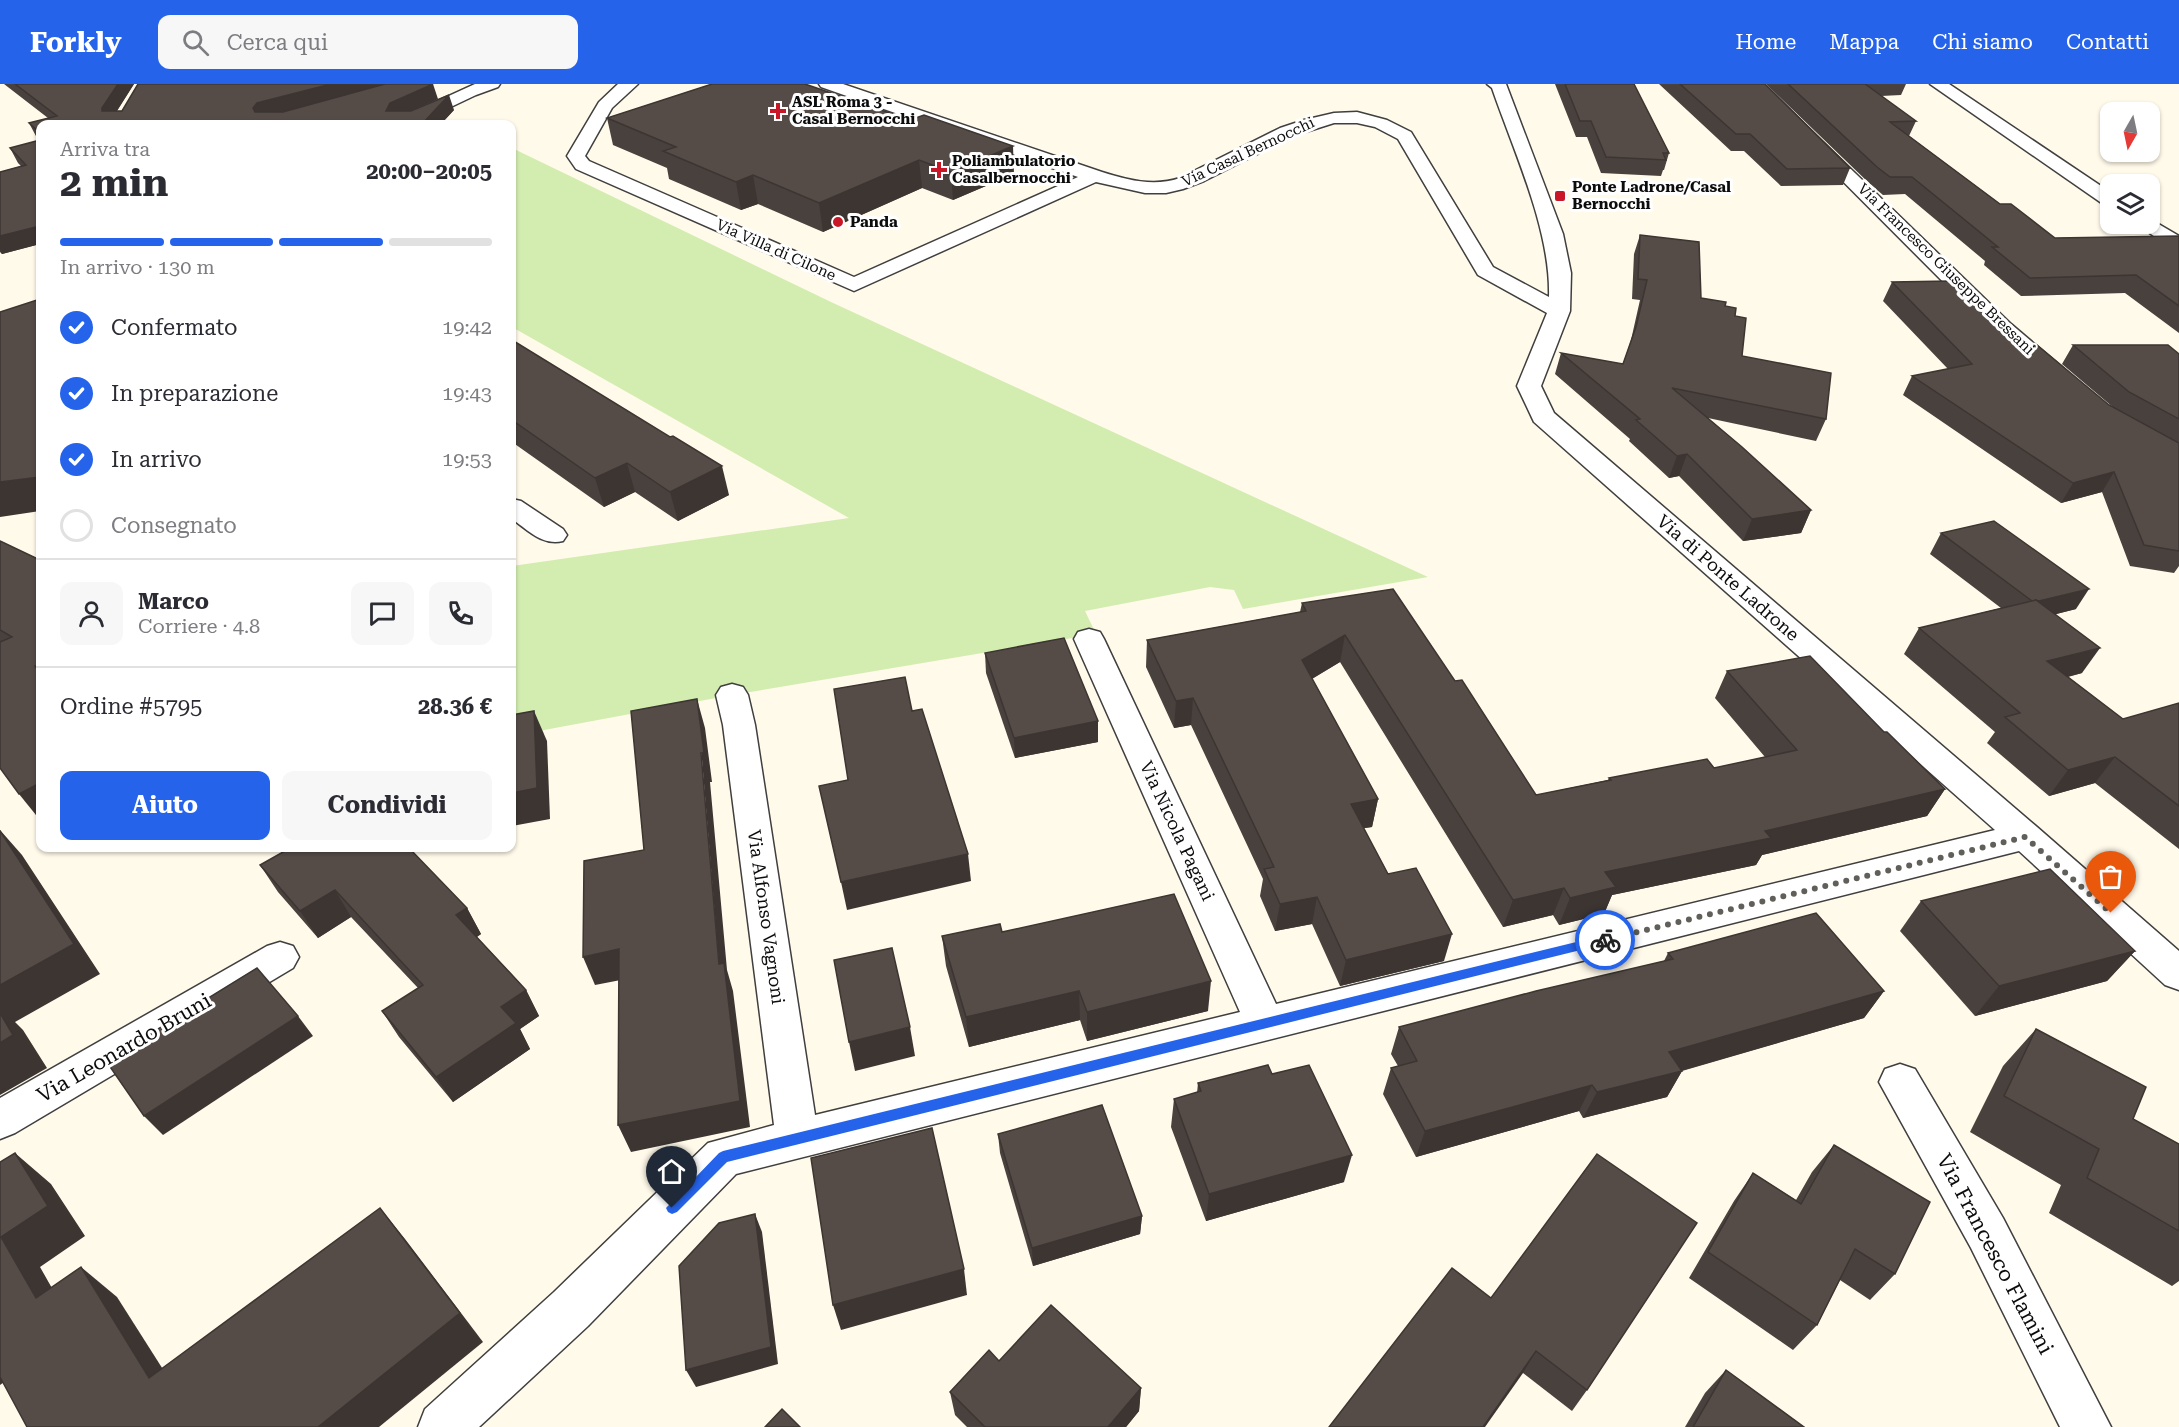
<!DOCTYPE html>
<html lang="it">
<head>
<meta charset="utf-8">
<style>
	body { margin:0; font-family:"Roboto Serif",serif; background:#f7f7f7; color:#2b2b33; height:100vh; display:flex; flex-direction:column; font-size:22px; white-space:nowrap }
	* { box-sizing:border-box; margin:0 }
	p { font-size:20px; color:#7c7c81 }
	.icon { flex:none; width:33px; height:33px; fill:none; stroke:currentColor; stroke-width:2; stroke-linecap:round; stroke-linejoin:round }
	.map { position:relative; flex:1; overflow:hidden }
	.sheet { position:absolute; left:36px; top:36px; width:480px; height:732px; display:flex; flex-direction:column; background:#fff; border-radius:12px; box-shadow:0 2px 4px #0004 }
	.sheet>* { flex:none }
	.needle { width:39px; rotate:189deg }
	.tools { position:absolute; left:2100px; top:18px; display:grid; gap:12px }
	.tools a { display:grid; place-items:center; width:60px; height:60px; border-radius:12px; background:#fff; box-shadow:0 2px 4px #0004; font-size:30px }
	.pin { position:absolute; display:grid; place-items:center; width:51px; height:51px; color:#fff; margin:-62px -26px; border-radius:50% 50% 50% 0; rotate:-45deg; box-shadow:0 0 6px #0007 }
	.pin .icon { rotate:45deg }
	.courier { position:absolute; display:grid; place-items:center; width:60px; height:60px; margin:-30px; border:4px solid #2563eb; border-radius:50%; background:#fff; color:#222; box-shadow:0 2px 8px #0007 }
	.headline em { font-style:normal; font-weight:700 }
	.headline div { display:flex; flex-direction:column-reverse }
	.headline { display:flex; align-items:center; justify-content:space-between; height:102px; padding:0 24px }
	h1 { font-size:39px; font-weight:700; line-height:45px }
	.bar { display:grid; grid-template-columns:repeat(4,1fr); gap:9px 6px; align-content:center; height:72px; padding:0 24px }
	.bar i { height:8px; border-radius:4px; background:#e1e1e2 }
	.bar .current { background:#2563eb }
	.bar p { grid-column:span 4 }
	.line { display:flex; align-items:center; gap:15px; padding:0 24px; border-top:2px solid #e1e1e2 }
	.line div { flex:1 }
	.round { display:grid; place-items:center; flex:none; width:63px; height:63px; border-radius:12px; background:#f7f7f7 }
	ol { padding:0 24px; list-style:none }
	li { display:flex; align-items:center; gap:18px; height:66px }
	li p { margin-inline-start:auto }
	li .icon { padding:6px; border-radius:50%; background:#2563eb; color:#fff; stroke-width:4 }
	li:last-child { color:#7c7c81 }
	li i { width:33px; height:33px; border:3px solid #e1e1e2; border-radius:50% }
	.button { display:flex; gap:12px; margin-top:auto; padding:12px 24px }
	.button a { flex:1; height:69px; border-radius:12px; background:#2563eb; color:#fff; font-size:24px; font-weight:700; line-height:69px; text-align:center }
	.button a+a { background:#f7f7f7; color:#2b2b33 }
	header { display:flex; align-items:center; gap:36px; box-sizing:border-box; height:84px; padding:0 30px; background:#2563eb; color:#fff }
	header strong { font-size:28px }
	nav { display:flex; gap:33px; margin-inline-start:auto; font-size:21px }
	.search { width:420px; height:54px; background:#f7f7f7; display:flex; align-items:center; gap:15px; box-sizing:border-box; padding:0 21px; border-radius:12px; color:#7c7c81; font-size:22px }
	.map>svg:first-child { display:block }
	.green { fill:#d3edb0 }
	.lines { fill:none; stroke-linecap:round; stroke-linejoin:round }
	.street-casing { stroke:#3f3f3f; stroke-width:3 }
	.street { fill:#fff; fill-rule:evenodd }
	.wall { fill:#49413d }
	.shaded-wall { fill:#3c3532 }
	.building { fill:#554c47; stroke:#3c3532; stroke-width:1.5 }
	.route { fill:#2563eb }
	.done { stroke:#615f5a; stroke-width:6; stroke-dasharray:0 10.8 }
	.poi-dot { fill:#c91727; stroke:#fff; stroke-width:2 }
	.labels { text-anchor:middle; stroke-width:6; stroke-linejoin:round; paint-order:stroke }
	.far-poi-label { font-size:15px; font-weight:bold; fill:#0c0c0c; stroke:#fff; text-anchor:start }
	.far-street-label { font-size:15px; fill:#0c0c0c; stroke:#fff }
	.street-label { font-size:18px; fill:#0c0c0c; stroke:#fff }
	.near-street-label { font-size:21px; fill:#0c0c0c; stroke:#fff }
</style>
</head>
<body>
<header>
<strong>Forkly</strong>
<div class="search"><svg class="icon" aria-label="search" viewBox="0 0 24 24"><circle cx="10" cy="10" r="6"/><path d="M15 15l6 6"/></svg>Cerca qui</div>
<nav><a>Home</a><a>Mappa</a><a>Chi siamo</a><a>Contatti</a></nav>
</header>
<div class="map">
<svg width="2179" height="1343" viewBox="0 0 2179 1343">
	<rect width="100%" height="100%" fill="#fffaea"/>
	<path class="green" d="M512,64L831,218L1428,493L1243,525L1234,506L1210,503L1085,527L1096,550L732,611L512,652V482L849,434L512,243Z"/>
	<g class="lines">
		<g class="street-casing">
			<g id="street">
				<path d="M475,0H500L498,3L476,11L415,40H393L396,36Z"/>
				<path d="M618,0H638L612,24L585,72L589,77L854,193L1078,93L821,3L819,0H843L1102,88C1127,96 1154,103 1180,94L1280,44L1304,36L1334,29L1357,28L1387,36L1411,48L1493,183L1549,213C1551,146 1514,68 1492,4L1487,0H1506L1563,150L1571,189L1570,227L1541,302L1554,329L2037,743L2179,867V906L2165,901L2019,767L736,1090L588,1242L479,1343H418L425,1325L554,1208L708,1059L774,1041L723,641L716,611L721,603L732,600L743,603L748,611L755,641L815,1031L1240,928L1074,555L1078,548L1089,545L1100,548L1104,555L1276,920L1995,746L1534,338L1517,302L1547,229L1478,191L1398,55L1375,43L1357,39H1334L1293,52L1204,97L1183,105L1166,109H1145L1096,98L854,207L576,85L567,72L599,18Z"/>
				<path d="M1746,0H1763L2011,240L2065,286L2069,291L2065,296L2057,298L2049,296L1995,250Z"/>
				<path d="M1930,0H1949L2110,108V122L2103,120Z"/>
				<path d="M2150,135L2179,152V167L2172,165L2137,140H2150Z"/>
				<path d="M512,415L521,417L563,445L567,451L563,457C542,462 528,446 512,435Z"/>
				<path d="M280,858L293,862L299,873L293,884L15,1049L0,1055V1014L267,862Z"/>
				<path d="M1900,980L1915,985L2003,1134L2111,1343H2060L1971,1164L1879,998L1885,985Z"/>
			</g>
		</g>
		<use href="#street" class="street"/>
	</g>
	<g class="wall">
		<path d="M4,0H134L117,27L438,15L410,27L454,26L441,40H40V160L2,170L0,168V88L21,82L18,79L10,64L40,57L37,54L29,39L48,34Z"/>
		<path d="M712,0L1014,90L953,116L922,104L823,148L758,120L741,126L669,95L667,84L613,61L607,34Z"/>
		<path d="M1555,0H1634L1669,69L1664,86H1663L1661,92L1601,89L1587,53H1576Z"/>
		<path d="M1659,0H1765L1850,84L1843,101L1781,102L1744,67H1731Z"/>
		<path d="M1766,0H1906L1901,11L1881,12L1916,37L1909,52L2000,120L2055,154L2179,152V249L2125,209L2021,212L1984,181L1985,177L1905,110L1883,111L1870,100Z"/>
		<path d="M1640,151L1701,214L1725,222L1735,232L1742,272L1826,335L1816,357L1708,334L1811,426L1801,449L1743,457L1679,392L1669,394L1629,357L1630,355L1555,290L1561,269L1623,280L1631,256L1640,216L1632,215L1634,170Z"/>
		<path d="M1892,198L2021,262L2114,324L2062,280L2073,261L2179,270V482L2174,489L2130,482L2102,408L2061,419L1903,311L1912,292L1948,285L1883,217Z"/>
		<path d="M512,256L729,411L678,437L635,408L604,423L512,358Z"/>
		<path d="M1941,449L2076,525L2056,530L2082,589L2068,593L2123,635L2179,619V765L2095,699L2049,712L1987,659L1995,648L1904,570L1919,544L2001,524L1930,470Z"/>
		<path d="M0,457L40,476L0,684Z"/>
		<path d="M1302,519L1455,597L1536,711L1608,696L1609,694L1714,684L1765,673L1715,614L1727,587L1884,648L1945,705L1927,732L1762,771L1756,781L1612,811L1604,830L1559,841L1553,831L1503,843L1340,578L1312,595L1378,715L1372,743L1363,744L1388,790L1444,877L1340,902L1312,840L1275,847L1260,812L1263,795L1191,641L1174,644L1146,583L1147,556L1300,528Z"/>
		<path d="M985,569L1098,637V658L1015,674L986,589Z"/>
		<path d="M260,781L467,824L481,850L477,853L526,906L539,932L520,945L530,965L453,1018L399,953L382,927L418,904L351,833L318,854L278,808Z"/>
		<path d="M1921,817L2135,867L2107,897L1975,932L1900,847Z"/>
		<path d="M1002,848L1208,927L1087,957L1080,936L969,963L946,882L942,852Z"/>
		<path d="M1668,869L1884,907L1864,934L1682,987L1667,1013L1583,1034L1579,1027L1416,1073L1383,1010L1391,984L1398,982L1391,970L1399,943L1664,877Z"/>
		<path d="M2036,945L2133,1035L2179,1060V1197L2172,1202L2049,1129L2061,1101L1970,1048L2003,982Z"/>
		<path d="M1272,990L1344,1098L1206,1137L1171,1043L1174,1015L1197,1009L1198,999Z"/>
		<path d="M998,1050L1142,1132L1140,1150L1033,1182L1000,1069Z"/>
		<path d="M1834,1061L1895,1190L1870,1216L1840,1196L1817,1241L1793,1266L1689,1194L1734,1117L1753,1089L1796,1116L1812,1088Z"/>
		<path d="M1452,1184L1587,1306L1572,1327L1523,1289Z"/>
		<path d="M999,1277L1141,1304L1139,1327L1126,1343H967L955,1331L950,1308Z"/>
		<path d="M1726,1286L1804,1343H1685L1705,1309Z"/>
	</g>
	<g class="shaded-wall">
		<path d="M118,0H134L109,39L102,27V24Z"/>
		<path d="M331,0H389L259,39L253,24L257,19Z"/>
		<path d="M433,0L438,15L395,34L386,27L390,19Z"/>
		<path d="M449,11L454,26L441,40H422Z"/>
		<path d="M1013,62L1014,90L953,116L951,88Z"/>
		<path d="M919,76L922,104L823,148L819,119Z"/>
		<path d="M753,91L758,120L741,126L736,98Z"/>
		<path d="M40,142V160L2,170L0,166V152Z"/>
		<path d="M1687,370L1679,392L1669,394L1677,372Z"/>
		<path d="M627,379L635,408L604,423L595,394Z"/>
		<path d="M722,382L729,411L678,437L670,408Z"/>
		<path d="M2114,388L2102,408L2061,419L2073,399Z"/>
		<path d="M40,393V427L0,433V398Z"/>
		<path d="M1811,426L1801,449L1743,457L1752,435Z"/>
		<path d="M2089,505L2076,525L2021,539L2034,518Z"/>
		<path d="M1345,551L1340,578L1298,603L1302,576Z"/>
		<path d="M2100,564L2082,589L2030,602L2047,577Z"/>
		<path d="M40,580V590L35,582Z"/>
		<path d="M1193,614L1191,641L1174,644L1176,617Z"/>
		<path d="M697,615L705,644L712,698H710L727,886L733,907L750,1043L631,1068L618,1041L719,880Z"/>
		<path d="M534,627L547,657L550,735L512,742V709Z"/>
		<path d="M1098,637V658L1015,674L1014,654Z"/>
		<path d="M2115,673L2095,699L2049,712L2068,686Z"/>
		<path d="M40,699V736L19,710Z"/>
		<path d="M1945,705L1927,732L1762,771L1756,781L1612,811L1604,830L1559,841L1570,814L1605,788L1765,747Z"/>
		<path d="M1378,715L1372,743L1345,747L1351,720Z"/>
		<path d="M0,746L22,771L100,890L15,938L23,946L47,984L0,1011Z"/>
		<path d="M424,764H443L426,767Z"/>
		<path d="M968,770L971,797L847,826L841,798Z"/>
		<path d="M1564,804L1553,831L1503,843L1513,816Z"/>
		<path d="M335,806L351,833L318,854L300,827Z"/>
		<path d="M1317,813L1312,840L1275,847L1280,820Z"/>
		<path d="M467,824L481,850L470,857L456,831Z"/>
		<path d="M1452,850L1444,877L1340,902L1346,876Z"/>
		<path d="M619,865L631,894L595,901L583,873Z"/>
		<path d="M2135,867L2107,897L1975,932L1999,902Z"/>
		<path d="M1211,897L1208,927L1087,957V928Z"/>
		<path d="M526,906L539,932L520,945L530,965L453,1018L436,993L501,923Z"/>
		<path d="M1079,907L1080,936L969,963L966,933Z"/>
		<path d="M1884,907L1864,934L1670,990L1682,987L1667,1013L1583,1034L1597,1008L1669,968Z"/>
		<path d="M298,932L313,952L163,1051L144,1032Z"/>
		<path d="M910,943L915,972L855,987L849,958Z"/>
		<path d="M1592,1001L1579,1027L1416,1073L1425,1047Z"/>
		<path d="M15,1069L51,1100L85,1152L40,1183L74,1243L36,1214L1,1153Z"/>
		<path d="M1352,1071L1344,1098L1206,1137L1209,1110Z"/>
		<path d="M380,1124L405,1155L483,1258L379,1343H318Z"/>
		<path d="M755,1130L762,1148L778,1280L696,1303L686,1286Z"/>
		<path d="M1142,1132L1140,1150L1033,1182L1032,1164Z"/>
		<path d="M81,1183L117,1213L185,1320L149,1294Z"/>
		<path d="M964,1185L967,1211L841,1246L833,1221Z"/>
		<path d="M1536,1267L1523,1289L1485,1343H1483Z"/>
		<path d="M0,1270L22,1285L0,1301Z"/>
		<path d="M1141,1304L1139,1327L1126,1343H1108Z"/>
	</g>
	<g class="building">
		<path d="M15,0H118L102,24V27H122L138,0H331L257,19L253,24L255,28H283L385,0H433L390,19L386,27H411L449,11L422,40H354H355H40V49L29,39L57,32Z"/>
		<path d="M712,0H805L910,36L924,31L1013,62L951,88L919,76L819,119L753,91L736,98L663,67L676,63L607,34Z"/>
		<path d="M1565,0H1634L1669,69H1663L1666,76L1606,73L1591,37H1580Z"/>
		<path d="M1680,0H1765L1850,84L1787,85L1750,50H1736Z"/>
		<path d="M1788,0H1865L1916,37L1890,38L2000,120H2011L2055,154L2179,152V222L2136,191L2030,194L1992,163H1998L1912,93H1890L1877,83Z"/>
		<path d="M40,56V142L0,152V88L26,81L10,64Z"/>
		<path d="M1640,151L1699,158L1701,214L1726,218L1725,222L1736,224L1735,232L1746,234L1742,272L1831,289L1826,335L1672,304L1742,363L1811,426L1752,435L1687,370L1677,372L1636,336L1640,335L1561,269L1623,280L1636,243L1647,196L1638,195Z"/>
		<path d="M1951,197L2021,262L2037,261L2109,321L2179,359V467L2144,461L2114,388L2073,399L1912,292L1972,280L1892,198Z"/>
		<path d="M40,215V393L0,398V228Z"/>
		<path d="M512,256L670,353L673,352L722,382L670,408L627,379L595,394L512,336Z"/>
		<path d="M2073,261H2168L2179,270V335L2129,308Z"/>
		<path d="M1994,437L2089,505L2039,517L2036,516L2032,517L1941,449Z"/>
		<path d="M0,457L40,476V580L35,582L40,590V699L19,710L0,684V558L12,553L0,546Z"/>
		<path d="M1393,505L1455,597L1462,596L1536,711L1611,696L1609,694L1707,675L1714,684L1797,666L1727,587L1810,572L1884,648H1887L1945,705L1765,747L1771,754L1605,788L1616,803L1570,814L1564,804L1513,816L1345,551L1302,576L1378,715L1351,720L1388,790L1416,784L1452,850L1346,876L1317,813L1280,820L1264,785L1274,783L1193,614L1176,617L1147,556L1306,527L1302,519Z"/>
		<path d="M2036,516L2100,564L2047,577L2123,635L2179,619V722L2115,673L2068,686L2005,633L2020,629L1919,544Z"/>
		<path d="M1064,554L1098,637L1014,654L985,569Z"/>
		<path d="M905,593L912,627L922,625L968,770L841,798L819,702L848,696L834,605Z"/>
		<path d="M697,615L704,669H701L719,880L724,879L740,1017L618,1041L619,865L583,873L584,777L644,766L631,627Z"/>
		<path d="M534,627L537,704L512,709V631Z"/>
		<path d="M0,747L74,860L0,901Z"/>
		<path d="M290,764H409L467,824L456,831L526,906L501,923L516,939L436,993L382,927L423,901L335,806L300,827L260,781Z"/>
		<path d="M2050,785L2135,867L1999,902L1921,817Z"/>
		<path d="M1174,810L1211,897L1087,928L1079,907L966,933L942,852L1000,840L1002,848Z"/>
		<path d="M1816,829L1884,907L1669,968L1682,987L1597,1008L1592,1001L1425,1047L1391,984L1417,977L1399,943L1536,907L1673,875L1668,869Z"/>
		<path d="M892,864L910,943L849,958L834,876Z"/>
		<path d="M257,884L298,932L144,1032L106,977Z"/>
		<path d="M0,929L13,951L0,959Z"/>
		<path d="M2036,945L2146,1003L2133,1035L2179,1060V1147L2087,1094L2099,1065L2004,1012Z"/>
		<path d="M1268,981L1272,990L1309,981L1352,1071L1209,1110L1174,1015L1201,1007L1198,999Z"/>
		<path d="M1102,1021L1142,1132L1032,1164L998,1050Z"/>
		<path d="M932,1044L964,1185L833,1221L811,1074Z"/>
		<path d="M1834,1061L1930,1118L1895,1190L1855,1165L1817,1241L1708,1168L1753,1089L1801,1120Z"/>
		<path d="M15,1069L48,1122L1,1153L36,1214L81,1183L149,1294L380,1124L460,1229L318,1343H27L0,1293V1078Z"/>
		<path d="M1597,1070L1697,1139L1587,1306L1536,1267L1483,1343H1329L1452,1184L1491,1214Z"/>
		<path d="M755,1130L771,1263L686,1286L679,1182L719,1139Z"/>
		<path d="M1051,1221L1141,1304L1108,1343H985L950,1308L989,1266L999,1277Z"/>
		<path d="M1726,1286L1804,1343H1693Z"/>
		<path d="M782,1325L800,1343H765Z"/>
	</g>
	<path class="route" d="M1605,851L1611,856L1605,860L727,1078L677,1128L672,1130L668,1128L666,1124L719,1069L723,1067Z"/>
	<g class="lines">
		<path class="done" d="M1605,856L2025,753L2111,829"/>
	</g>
	<g class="poi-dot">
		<path d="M775 18h6v6h6v6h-6v6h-6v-6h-6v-6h6z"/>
		<path d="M936 77h6v6h6v6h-6v6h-6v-6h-6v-6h6z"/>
		<rect x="1554" y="106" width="12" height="12" rx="3"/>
		<circle cx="838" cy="138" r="6"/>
	</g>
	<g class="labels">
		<g class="far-poi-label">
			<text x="792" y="23">ASL Roma 3 -<tspan x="792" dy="17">Casal Bernocchi</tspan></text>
			<text x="952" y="82">Poliambulatorio<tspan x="952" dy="17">Casalbernocchi</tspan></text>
			<text x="1572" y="108">Ponte Ladrone/Casal<tspan x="1572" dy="17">Bernocchi</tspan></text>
			<text x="850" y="143">Panda</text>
		</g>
		<g class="far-street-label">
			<text transform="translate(1248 68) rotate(-25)" y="5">Via Casal Bernocchi</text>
			<text transform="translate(776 166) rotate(24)" y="5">Via Villa di Cilone</text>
			<text transform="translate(1946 185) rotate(44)" y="5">Via Francesco Giuseppe Bressani</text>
		</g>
		<g class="street-label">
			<text transform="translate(1728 494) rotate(41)" y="6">Via di Ponte Ladrone</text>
			<text transform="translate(1177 747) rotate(65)" y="6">Via Nicola Pagani</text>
			<text transform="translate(766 833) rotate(82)" y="6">Via Alfonso Vagnoni</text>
		</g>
		<g class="near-street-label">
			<text transform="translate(124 964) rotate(-30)" y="7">Via Leonardo Bruni</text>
			<text transform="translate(1995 1170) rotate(62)" y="7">Via Francesco Flamini</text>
		</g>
	</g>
</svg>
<div class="tools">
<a><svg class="needle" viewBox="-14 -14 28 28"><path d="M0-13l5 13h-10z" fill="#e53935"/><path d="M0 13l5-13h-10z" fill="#7c7c81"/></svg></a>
<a><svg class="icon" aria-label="layers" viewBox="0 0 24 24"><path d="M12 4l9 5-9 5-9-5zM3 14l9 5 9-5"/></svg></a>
</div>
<div class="pin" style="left:2111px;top:829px;background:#ea580c"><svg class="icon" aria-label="bag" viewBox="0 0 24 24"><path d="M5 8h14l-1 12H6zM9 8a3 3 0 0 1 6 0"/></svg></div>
<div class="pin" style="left:672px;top:1124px;background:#1f2937"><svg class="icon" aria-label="home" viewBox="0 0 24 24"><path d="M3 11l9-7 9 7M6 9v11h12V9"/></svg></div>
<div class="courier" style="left:1605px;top:856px"><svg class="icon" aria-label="bike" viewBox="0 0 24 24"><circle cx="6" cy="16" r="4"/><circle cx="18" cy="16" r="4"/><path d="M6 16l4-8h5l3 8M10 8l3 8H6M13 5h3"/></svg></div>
<section class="sheet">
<div class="headline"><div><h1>2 min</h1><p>Arriva tra</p></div><em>20:00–20:05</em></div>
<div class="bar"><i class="current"></i><i class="current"></i><i class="current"></i><i></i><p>In arrivo · 130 m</p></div>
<ol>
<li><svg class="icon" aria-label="check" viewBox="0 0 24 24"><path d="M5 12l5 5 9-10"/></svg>Confermato<p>19:42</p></li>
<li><svg class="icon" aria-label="check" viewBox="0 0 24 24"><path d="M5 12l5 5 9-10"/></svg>In preparazione<p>19:43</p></li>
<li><svg class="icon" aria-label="check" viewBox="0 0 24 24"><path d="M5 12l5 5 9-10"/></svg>In arrivo<p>19:53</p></li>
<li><i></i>Consegnato</li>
</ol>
<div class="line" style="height:108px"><a class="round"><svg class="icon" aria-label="person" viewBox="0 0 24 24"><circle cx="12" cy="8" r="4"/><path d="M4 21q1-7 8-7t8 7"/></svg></a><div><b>Marco</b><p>Corriere · 4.8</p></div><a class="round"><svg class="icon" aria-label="chat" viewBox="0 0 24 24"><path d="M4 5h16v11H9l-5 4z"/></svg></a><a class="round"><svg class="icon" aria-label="phone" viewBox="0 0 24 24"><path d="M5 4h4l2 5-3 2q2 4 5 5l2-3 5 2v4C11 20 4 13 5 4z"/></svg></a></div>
<div class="line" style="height:78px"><div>Ordine #5795</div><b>28.36 €</b></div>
<div class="button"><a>Aiuto</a><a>Condividi</a></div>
</section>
</div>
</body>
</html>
